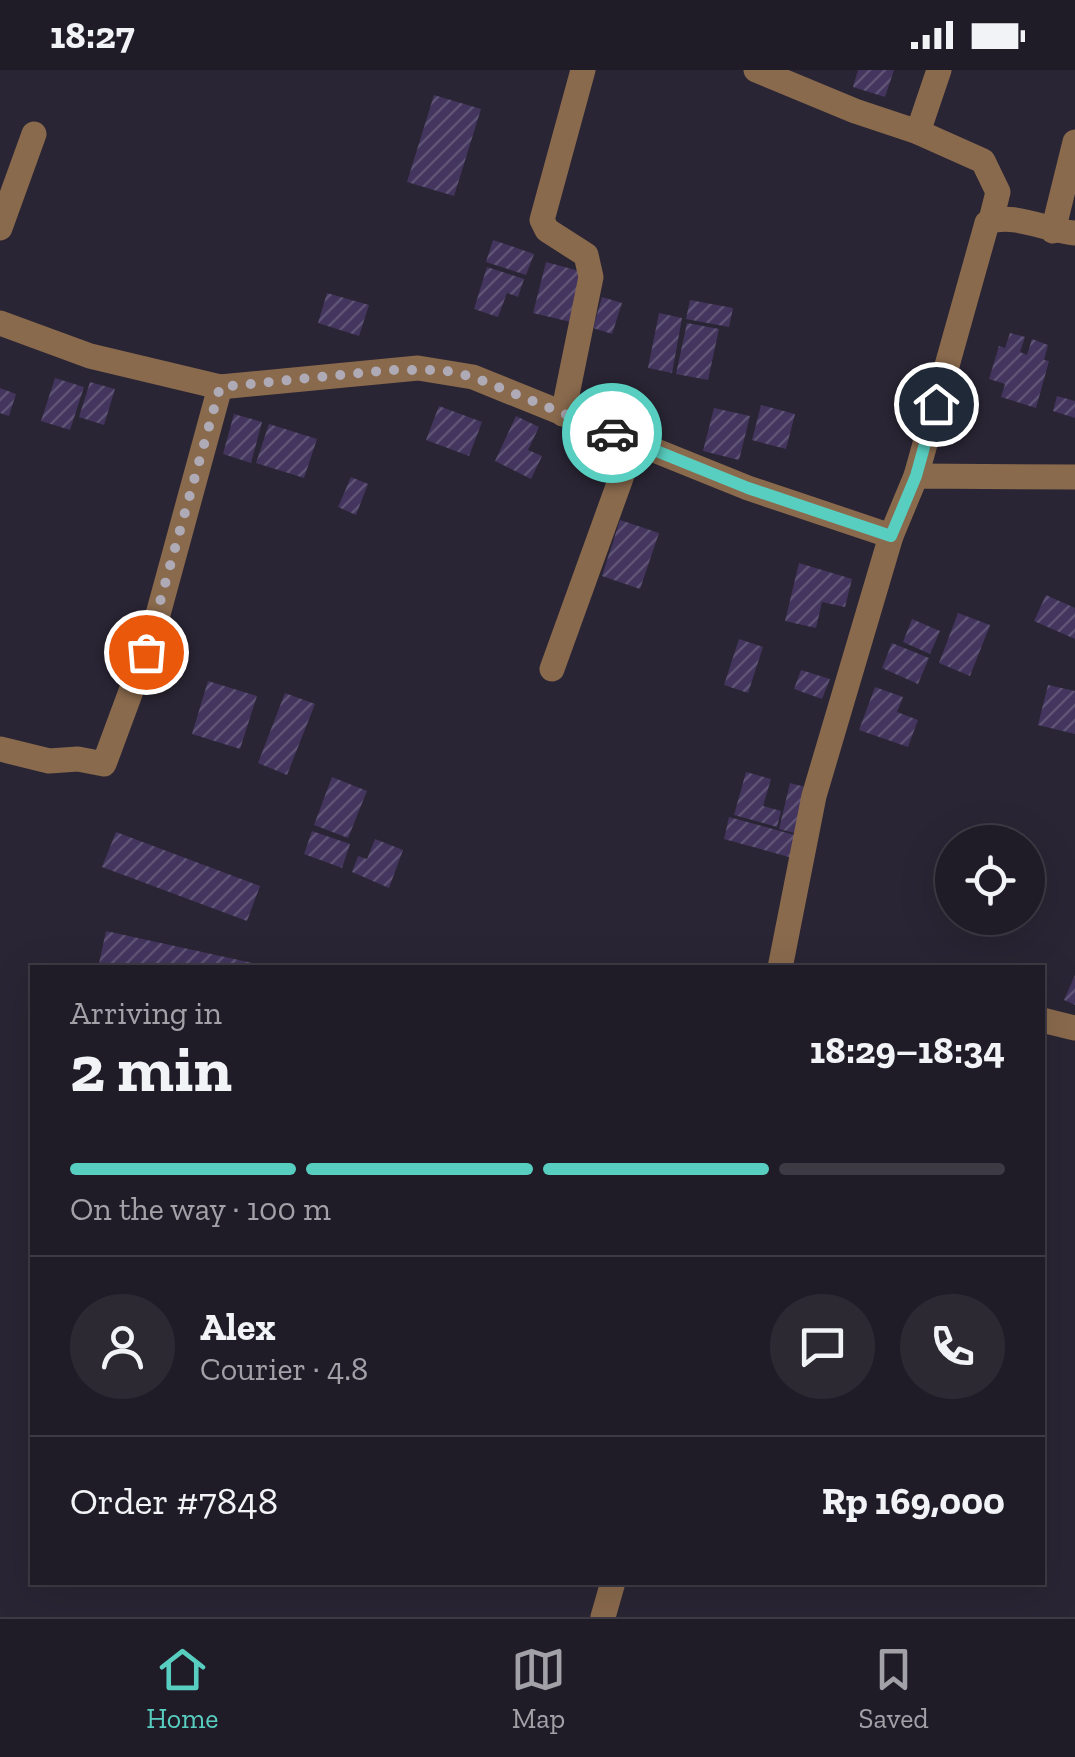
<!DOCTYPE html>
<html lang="en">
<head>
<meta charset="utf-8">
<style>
	body { margin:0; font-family:"Zilla Slab",serif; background:#2d2933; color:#f1f3f6; height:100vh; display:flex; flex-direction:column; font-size:38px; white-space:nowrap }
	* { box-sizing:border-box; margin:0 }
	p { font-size:32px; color:#a2a1a7 }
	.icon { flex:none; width:55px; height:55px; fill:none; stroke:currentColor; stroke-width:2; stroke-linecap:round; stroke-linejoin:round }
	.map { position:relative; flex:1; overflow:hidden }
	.details { position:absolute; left:30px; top:895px; width:1015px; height:620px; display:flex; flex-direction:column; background:#201c27; border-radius:0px; box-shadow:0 10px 40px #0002,0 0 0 2px #3d3a44 }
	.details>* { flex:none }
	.controls { position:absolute; left:935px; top:755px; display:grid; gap:20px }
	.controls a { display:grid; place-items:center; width:110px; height:110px; border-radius:50%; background:#201c27; box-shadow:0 10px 40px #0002,0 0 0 2px #3d3a44; font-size:50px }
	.pin { position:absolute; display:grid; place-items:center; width:85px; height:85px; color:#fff; margin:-42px; border:5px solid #fff; border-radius:50%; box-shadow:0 2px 10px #0007 }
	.courier { position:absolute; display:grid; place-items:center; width:100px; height:100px; margin:-50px; border:8px solid #58cec0; border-radius:50%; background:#fff; color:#222; box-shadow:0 2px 12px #0007 }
	.head em { font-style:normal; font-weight:700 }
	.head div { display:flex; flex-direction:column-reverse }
	.head { display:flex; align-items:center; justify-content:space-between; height:170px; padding:0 40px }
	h1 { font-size:65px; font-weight:700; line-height:75px }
	.bar { display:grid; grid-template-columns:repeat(4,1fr); gap:15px 10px; align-content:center; height:120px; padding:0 40px }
	.bar i { height:12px; border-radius:8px; background:#3d3a44 }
	.bar .selected { background:#58cec0 }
	.bar p { grid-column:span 4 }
	.line { display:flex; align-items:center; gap:25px; padding:0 40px; border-top:2px solid #3d3a44 }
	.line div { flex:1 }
	.round { display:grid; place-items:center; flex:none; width:105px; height:105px; border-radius:52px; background:#2d2933 }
	.status { display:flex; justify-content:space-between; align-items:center; height:70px; padding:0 50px; background:#201c27; direction:ltr }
	.status svg { height:28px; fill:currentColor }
	.tab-bar { display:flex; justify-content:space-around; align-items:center; height:140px; border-top:2px solid #3d3a44; background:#201c27; font-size:28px; color:#a2a1a7 }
	.tab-bar a { display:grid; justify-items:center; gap:5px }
	.tab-bar .selected { color:#58cec0 }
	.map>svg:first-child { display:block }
	.building { fill:url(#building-hatch) }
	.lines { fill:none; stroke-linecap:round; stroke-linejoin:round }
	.minor { stroke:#8a6a4d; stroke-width:25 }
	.done { stroke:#aeaab6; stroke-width:10; stroke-dasharray:0 18 }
	.route { stroke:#58cec0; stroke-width:12 }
</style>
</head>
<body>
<div class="status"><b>18:27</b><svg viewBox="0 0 49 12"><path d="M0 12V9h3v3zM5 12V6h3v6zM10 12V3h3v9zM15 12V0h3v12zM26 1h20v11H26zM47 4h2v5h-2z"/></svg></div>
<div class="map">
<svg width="1075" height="1547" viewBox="0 0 1075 1547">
	<defs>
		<pattern id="building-hatch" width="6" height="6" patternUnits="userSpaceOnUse" patternTransform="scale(2.5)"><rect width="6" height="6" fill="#43355e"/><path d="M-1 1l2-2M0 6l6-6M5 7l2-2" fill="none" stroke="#5f5376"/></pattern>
	</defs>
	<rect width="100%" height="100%" fill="#2a2534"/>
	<g class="building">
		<path d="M858,0H894L885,27L853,17Z"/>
		<path d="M434,25L481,39L454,126L407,112Z"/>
		<path d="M493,170L534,184L526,205L486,192Z"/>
		<path d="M546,192L583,202L571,252L533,243Z"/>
		<path d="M487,197L524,209L518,227L507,223L498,247L474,239Z"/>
		<path d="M327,223L369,235L359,266L318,253Z"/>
		<path d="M602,227L622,233L612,264L593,258Z"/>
		<path d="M690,230L733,238L729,257L686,249Z"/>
		<path d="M659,243L682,248L672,303L648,298Z"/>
		<path d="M687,253L719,259L708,310L676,304Z"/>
		<path d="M1010,263L1025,267L1020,282L1027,285L1032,269L1048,275L1044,290L1049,291L1036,338L1001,327L1005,314L989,309L999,276L1005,278Z"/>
		<path d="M55,308L84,317L70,360L41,351Z"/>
		<path d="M90,312L115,319L104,355L79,347Z"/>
		<path d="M0,318L16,324L9,346L0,343Z"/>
		<path d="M1057,326L1075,331V348L1053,341Z"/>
		<path d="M761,335L795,344L786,379L752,370Z"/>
		<path d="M439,336L482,352L469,386L426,370Z"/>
		<path d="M714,338L750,346L739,390L703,381Z"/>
		<path d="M234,344L262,352L251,393L223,384Z"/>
		<path d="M516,346L539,357L528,380L542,386L531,409L495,391Z"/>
		<path d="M269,354L317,369L304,408L256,393Z"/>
		<path d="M351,407L368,414L356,445L338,437Z"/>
		<path d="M620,450L659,463L640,519L602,506Z"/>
		<path d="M799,493L852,509L845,537L822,532L816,558L785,551Z"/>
		<path d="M1046,525L1075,538V569L1034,551Z"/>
		<path d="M958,543L990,555L970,606L939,593Z"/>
		<path d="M912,549L940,561L930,584L903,572Z"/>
		<path d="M739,569L763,577L748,623L724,615Z"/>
		<path d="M892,573L929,588L918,614L882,598Z"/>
		<path d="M801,600L830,609L822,629L794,619Z"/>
		<path d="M208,611L257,626L240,679L192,664Z"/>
		<path d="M1048,615L1075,621V664L1038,655Z"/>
		<path d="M875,617L903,627L897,642L918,650L908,677L859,660Z"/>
		<path d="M285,623L315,634L287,705L258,693Z"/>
		<path d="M746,702L771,709L763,736L781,741L777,757L734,745Z"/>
		<path d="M332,707L367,721L348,768L314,755Z"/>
		<path d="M790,713L813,719L802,765L779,759Z"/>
		<path d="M729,747L802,767L796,789L724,769Z"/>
		<path d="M312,761L350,774L342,798L304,784Z"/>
		<path d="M116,762L260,816L247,851L102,797Z"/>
		<path d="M375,769L403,780L389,818L352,802L358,786L367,789Z"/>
		<path d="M106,861L266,896V898H98Z"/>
		<path d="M1075,905V935L1064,930Z"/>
	</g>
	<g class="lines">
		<g class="minor">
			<path d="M756,0L855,41L918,62L983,91L998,122L991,150"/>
			<path d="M918,62L939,0"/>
			<path d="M0,158L34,64"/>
			<path d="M1053,161L1075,72"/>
			<path d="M0,253L90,286L220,317L418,298L473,307L748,418L891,466L916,406L1075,407"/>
			<path d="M563,344L591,207L586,185L547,160L542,150L583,0"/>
			<path d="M916,406L987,153C1011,141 1048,161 1075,163"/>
			<path d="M552,599L634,372"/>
			<path d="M0,679L49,691L78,689L104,694L154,559L220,317"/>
			<path d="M780,898L814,726L891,466"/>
			<path d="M1042,950L1075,958"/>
			<path d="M603,1547L613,1512"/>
		</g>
	</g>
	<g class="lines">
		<path class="done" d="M146,582L220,317L390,300H442L473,307L612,363"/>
		<path class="route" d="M612,363L748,418L891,466L916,406L936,334"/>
	</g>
</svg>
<div class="controls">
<a><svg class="icon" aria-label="locate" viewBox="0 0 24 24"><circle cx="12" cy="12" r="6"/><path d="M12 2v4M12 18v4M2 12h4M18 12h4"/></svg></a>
</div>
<div class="pin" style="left:146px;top:582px;background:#ea580c"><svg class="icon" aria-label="bag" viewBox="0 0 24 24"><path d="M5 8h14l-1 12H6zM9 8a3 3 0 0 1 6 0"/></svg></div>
<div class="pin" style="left:936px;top:334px;background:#1f2937"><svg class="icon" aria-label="home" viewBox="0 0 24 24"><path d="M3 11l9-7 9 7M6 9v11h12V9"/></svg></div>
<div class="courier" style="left:612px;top:363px"><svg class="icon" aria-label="car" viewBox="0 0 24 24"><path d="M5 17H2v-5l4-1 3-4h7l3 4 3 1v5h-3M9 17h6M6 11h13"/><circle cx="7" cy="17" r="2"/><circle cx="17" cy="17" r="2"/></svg></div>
<section class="details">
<div class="head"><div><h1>2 min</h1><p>Arriving in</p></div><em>18:29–18:34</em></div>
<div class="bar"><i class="selected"></i><i class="selected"></i><i class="selected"></i><i></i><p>On the way · 100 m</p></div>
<div class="line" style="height:180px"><a class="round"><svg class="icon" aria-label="person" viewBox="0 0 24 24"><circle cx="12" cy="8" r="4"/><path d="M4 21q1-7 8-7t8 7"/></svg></a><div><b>Alex</b><p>Courier · 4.8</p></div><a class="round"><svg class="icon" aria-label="chat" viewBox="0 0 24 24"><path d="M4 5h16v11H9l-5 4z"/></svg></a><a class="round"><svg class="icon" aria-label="phone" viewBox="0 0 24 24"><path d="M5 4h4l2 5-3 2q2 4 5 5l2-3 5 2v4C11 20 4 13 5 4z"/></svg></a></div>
<div class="line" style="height:130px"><div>Order #7848</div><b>Rp 169,000</b></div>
</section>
</div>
<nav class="tab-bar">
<a class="selected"><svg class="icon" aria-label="home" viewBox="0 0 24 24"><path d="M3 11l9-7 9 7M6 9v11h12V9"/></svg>Home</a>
<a><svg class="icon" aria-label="map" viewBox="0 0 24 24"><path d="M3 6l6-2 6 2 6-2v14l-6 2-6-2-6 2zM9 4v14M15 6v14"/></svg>Map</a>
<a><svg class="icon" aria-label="saved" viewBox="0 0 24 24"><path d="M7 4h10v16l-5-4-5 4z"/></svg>Saved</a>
</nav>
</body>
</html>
